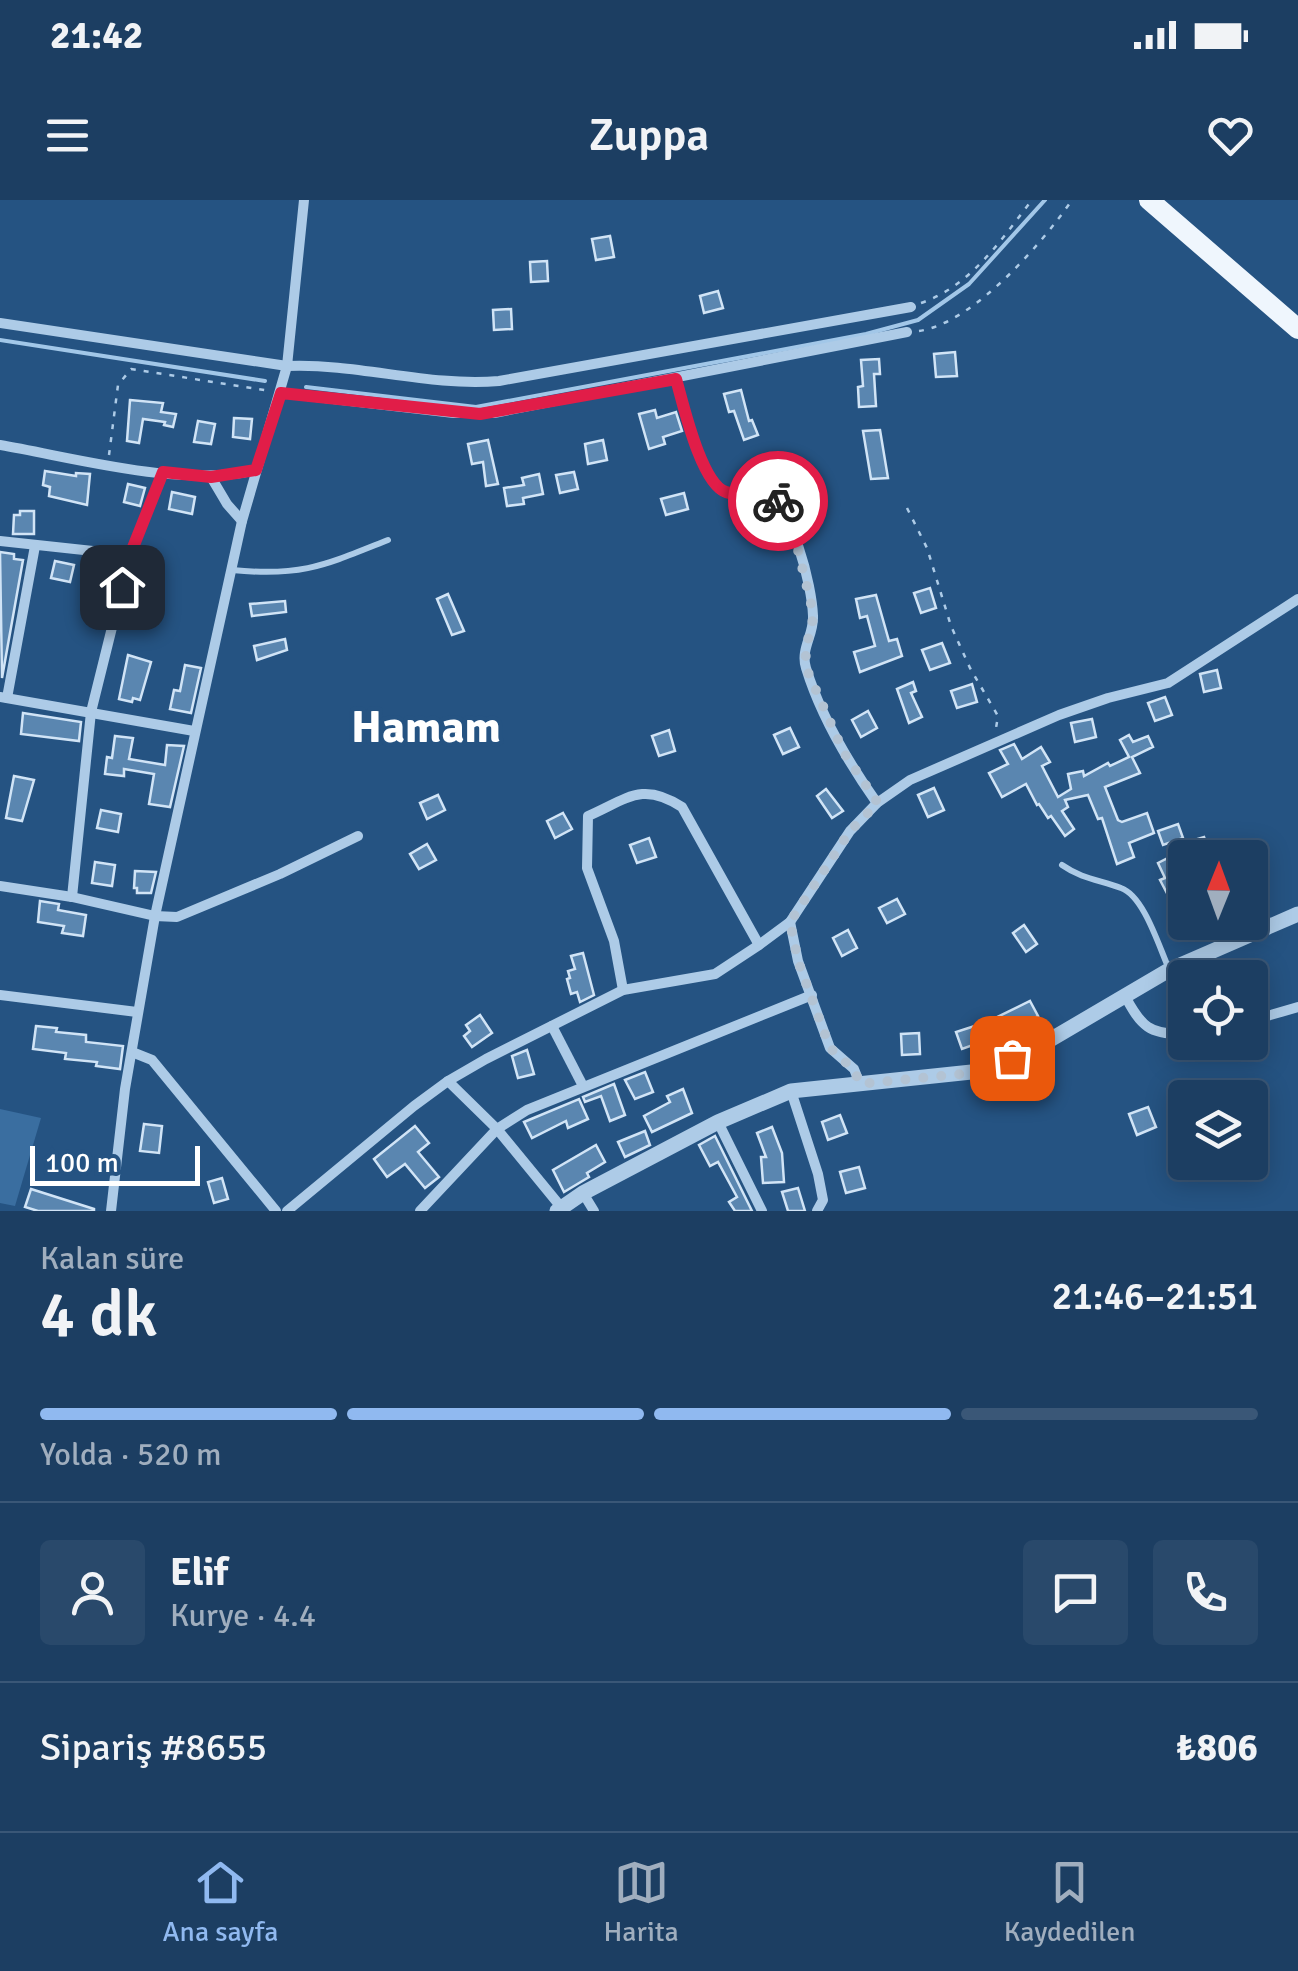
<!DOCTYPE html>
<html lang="tr">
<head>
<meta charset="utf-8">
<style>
	body { margin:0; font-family:Signika,sans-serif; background:#29496b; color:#f1f3f6; height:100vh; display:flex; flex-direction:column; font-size:38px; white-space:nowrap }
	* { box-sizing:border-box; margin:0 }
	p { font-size:32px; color:#a0aebe }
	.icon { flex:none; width:55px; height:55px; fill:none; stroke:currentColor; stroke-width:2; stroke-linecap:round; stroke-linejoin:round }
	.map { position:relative; height:1011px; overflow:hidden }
	.panel { display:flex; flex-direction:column; background:#1c3e62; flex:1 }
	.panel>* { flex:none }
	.needle { width:65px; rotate:1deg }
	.controls { position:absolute; left:1168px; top:640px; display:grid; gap:20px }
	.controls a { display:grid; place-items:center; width:100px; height:100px; border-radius:10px; background:#1c3e62; box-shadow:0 5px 25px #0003,0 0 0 2px #3a5777; font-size:50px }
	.scale { position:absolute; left:30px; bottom:25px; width:170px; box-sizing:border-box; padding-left:10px; border:5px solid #fff; border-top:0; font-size:28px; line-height:35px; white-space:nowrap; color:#fff; -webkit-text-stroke:8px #255382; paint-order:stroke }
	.pin { position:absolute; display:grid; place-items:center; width:85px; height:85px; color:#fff; margin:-42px; border-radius:20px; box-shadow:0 5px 15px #0006 }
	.courier { position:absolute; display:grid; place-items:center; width:100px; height:100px; margin:-50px; border:8px solid #e11d48; border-radius:50%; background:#fff; color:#222; box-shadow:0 2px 12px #0007 }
	.head em { font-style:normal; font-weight:600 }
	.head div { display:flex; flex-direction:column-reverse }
	.head { display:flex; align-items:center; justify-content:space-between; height:170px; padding:0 40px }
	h1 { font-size:65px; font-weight:600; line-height:75px }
	.bar { display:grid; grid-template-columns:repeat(4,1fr); gap:15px 10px; align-content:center; height:120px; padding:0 40px }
	.bar i { height:12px; border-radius:8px; background:#3a5777 }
	.bar .active { background:#90b9f0 }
	.bar p { grid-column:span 4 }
	.line { display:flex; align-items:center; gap:25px; padding:0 40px; border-top:2px solid #3a5777 }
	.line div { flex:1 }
	.round { display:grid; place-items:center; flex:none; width:105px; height:105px; border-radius:10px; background:#29496b }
	.status { display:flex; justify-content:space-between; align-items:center; height:70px; padding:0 50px; background:#1c3e62; direction:ltr }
	.status svg { height:28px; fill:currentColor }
	header { display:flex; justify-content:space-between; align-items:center; height:130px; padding:0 40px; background:#1c3e62; font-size:45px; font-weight:600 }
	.tab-bar { display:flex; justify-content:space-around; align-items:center; height:140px; border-top:2px solid #3a5777; background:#1c3e62; font-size:28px; color:#a0aebe }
	.tab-bar a { display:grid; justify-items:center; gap:5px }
	.tab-bar .active { color:#90b9f0 }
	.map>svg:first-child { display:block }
	.green { fill:#3a6ea0 }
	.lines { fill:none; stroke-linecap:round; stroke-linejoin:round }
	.stream { stroke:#a2c7e8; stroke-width:4 }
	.building { fill:#5a86b0; stroke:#d1e4f6; stroke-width:2.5 }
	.path { stroke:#adcbe7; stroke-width:2.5; stroke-dasharray:5 8; stroke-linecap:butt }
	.service { stroke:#adcbe7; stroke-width:6 }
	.minor { stroke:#adcbe7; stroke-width:10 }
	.tertiary { stroke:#adcbe7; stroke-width:15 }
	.primary { stroke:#eff6fd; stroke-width:20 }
	.done { stroke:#b3c3d3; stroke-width:10; stroke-dasharray:0 18 }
	.route { stroke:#e11d48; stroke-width:12 }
	.labels { text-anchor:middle; stroke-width:9; stroke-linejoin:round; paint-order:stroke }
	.district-label { font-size:45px; font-weight:bold; fill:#fff; stroke:#255382 }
</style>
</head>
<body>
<div class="status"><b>21:42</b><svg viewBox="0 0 49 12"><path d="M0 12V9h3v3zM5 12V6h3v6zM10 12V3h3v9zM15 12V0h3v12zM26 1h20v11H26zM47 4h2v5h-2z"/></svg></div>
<header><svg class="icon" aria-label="menu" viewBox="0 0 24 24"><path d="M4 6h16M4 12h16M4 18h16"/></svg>Zuppa<svg class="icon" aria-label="heart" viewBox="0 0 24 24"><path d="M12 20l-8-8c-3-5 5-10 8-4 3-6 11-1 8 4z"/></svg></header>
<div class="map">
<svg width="1298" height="1011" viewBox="0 0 1298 1011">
	<rect width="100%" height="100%" fill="#255382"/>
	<path class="green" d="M0,909L41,918L15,1006L0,1003Z"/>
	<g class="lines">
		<g class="stream">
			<path d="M0,140L265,181"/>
			<path d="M306,187L476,207L866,134L918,120L969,84L1045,0"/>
		</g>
	</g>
	<g class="building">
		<path d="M610,36L614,57L596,60L592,39Z"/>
		<path d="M547,61L548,81L531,82L530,62Z"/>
		<path d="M718,91L723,108L704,113L700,96Z"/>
		<path d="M511,109L512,129L494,130L493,110Z"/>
		<path d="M955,152L957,176L936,177L934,154Z"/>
		<path d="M879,159L880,174H874L876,206L859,207L858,187L863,186L861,160Z"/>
		<path d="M741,190L749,221L752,220L758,235L744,240L734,211L729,212L724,194Z"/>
		<path d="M130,200L163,203L161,212L176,214L173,227L164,225L165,222L143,219L139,243L127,241Z"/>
		<path d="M655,210L657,218L676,212L682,231L663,237L665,244L649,249L639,214Z"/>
		<path d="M234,218L252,219L250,239L233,237Z"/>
		<path d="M198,221L215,224L211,244L194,242Z"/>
		<path d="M880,230L888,278L871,279L863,231Z"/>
		<path d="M488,240L498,284L486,286L483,262L472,264L468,244Z"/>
		<path d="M603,240L607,260L588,264L585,244Z"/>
		<path d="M45,271L76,276V273L90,274L87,305L49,296L50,287L43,285Z"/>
		<path d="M574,272L578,289L560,293L556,275Z"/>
		<path d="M539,274L543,294L523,298L524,304L507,306L504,288L524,285L522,278Z"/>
		<path d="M128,284L145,288L140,306L124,302Z"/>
		<path d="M172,292L195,297L192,314L169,309Z"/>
		<path d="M684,293L688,309L666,315L661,299Z"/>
		<path d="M20,311H34V334H13L14,315H20Z"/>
		<path d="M0,352L14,354V359L23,360L2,478Z"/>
		<path d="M55,361L74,365L70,382L51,378Z"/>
		<path d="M92,365L116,372L113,387L90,384Z"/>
		<path d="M930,388L936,408L921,413L914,393Z"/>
		<path d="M448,394L464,431L452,435L437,399Z"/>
		<path d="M876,395L889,441L897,439L902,456L860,472L854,452L875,446L867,416L860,418L856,399Z"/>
		<path d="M285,401L286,412L252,416L250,404Z"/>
		<path d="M285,439L287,450L257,460L254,446Z"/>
		<path d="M942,443L950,463L930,470L922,450Z"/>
		<path d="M128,455L151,462L140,500L133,498L132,502L119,499Z"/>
		<path d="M185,465L201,468L191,513L170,509L174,490L180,491Z"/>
		<path d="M1217,470L1221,488L1204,492L1200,474Z"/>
		<path d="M913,482L916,491L911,493L922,517L909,523L897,489Z"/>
		<path d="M972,484L977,502L957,508L951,491Z"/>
		<path d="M1165,497L1172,515L1155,521L1148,503Z"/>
		<path d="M868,511L877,528L861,537L852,520Z"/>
		<path d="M23,513L81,522L79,541L21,534Z"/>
		<path d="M1092,519L1096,537L1075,542L1071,523Z"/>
		<path d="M790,528L799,547L783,554L774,535Z"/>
		<path d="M669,530L675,551L659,556L652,536Z"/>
		<path d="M1129,535L1133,542L1148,536L1153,547L1132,557L1140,573L1105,587L1118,620L1122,622L1147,613L1154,633L1129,643L1134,657L1117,664L1102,618L1098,619L1088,595L1065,600L1068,607L1062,611L1074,629L1065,636L1051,616L1048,618L1039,604L1037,605L1026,584L1002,597L989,573L1008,564L1000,550L1014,544L1022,559L1041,547L1050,562L1042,566L1058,597L1071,589L1068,574L1083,571L1084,576L1108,563L1110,566L1129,557L1120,540Z"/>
		<path d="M115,536L133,538L129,559L165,565L167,545L184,546L170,607L149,604L154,574L124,569V576L105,574L107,557L112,558Z"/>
		<path d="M14,576L34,580L22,621L6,618Z"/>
		<path d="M934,588L944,610L928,617L918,595Z"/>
		<path d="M826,589L843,611L832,618L817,596Z"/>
		<path d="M438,595L445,610L427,619L420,603Z"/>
		<path d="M101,610L121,614L118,632L97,628Z"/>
		<path d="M563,613L572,629L555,638L547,621Z"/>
		<path d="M1178,624L1183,638L1163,645L1158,631Z"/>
		<path d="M1204,637L1211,658H1189L1184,643Z"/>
		<path d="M649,638L656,657L637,663L630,645Z"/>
		<path d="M427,644L436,660L419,669L410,654Z"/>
		<path d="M1168,658L1185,688V722H1218L1187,738L1178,722H1182L1160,680L1165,678L1158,663Z"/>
		<path d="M95,662L115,665L112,686L92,683Z"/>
		<path d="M135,671L156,672L151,693H137V688H134Z"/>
		<path d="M897,699L905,714L887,723L879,708Z"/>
		<path d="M40,701L59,704L58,710L86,715L83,736L62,733L64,726L38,722Z"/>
		<path d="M1024,725L1037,744L1026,752L1013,733Z"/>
		<path d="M848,730L857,748L842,756L833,738Z"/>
		<path d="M583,753L594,795L580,802L577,792L571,794L567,779L570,778L568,771L575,769L571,756Z"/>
		<path d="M1030,801L1038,816L1010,830L1007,824L985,835L987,840L962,849L956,832L987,822Z"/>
		<path d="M480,815L492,833L472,847L464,836L470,831L466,825Z"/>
		<path d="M36,826L57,828L56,832L86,835V842L123,846L120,869L96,866L97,862L65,859L66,853L33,849Z"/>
		<path d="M919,833L920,854L902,855L901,834Z"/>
		<path d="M527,850L534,874L518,878L512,856Z"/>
		<path d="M645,872L653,892L635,899L625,880Z"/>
		<path d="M614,884L625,915L610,921L601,896L585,902L583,897Z"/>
		<path d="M683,889L692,913L652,932L644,916L670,902L667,896Z"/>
		<path d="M579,899L588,919L568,928L566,921L532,938L524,922Z"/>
		<path d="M1148,907L1156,927L1137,935L1129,914Z"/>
		<path d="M840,915L847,933L828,940L822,922Z"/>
		<path d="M144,924L162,926L159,953L140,951Z"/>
		<path d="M415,926L429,943L418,952L439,977L425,988L405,964L387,977L374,959Z"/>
		<path d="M772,927L782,953L784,982L763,983L761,957H766L757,933Z"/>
		<path d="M645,931L650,945L625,957L618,942Z"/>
		<path d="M715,936L752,1011H735L729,1002L737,997L718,962L710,966L699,945Z"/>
		<path d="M596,945L605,962L587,973L589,977L564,992L553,970Z"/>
		<path d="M859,967L865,988L846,993L840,972Z"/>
		<path d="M222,978L228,999L214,1003L208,982Z"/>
		<path d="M798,988L805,1011H788L782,992Z"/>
		<path d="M31,989L94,1009V1011H38L25,1007Z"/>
	</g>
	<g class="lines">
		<g class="path">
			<path d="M921,103C971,86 1001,40 1032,0"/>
			<path d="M919,131C973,123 1041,45 1072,0"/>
			<path d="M109,255L118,185L131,169L270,191"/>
			<path d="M907,308L927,348L951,426L970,468L998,516L996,528"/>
		</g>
		<g class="service">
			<path d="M232,370C302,377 325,365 388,340"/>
			<path d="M1062,665C1082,679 1100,680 1121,688C1144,696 1159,747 1169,769"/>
		</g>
		<g class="minor">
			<path d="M304,0L287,166C359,163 427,187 499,181L911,107"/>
			<path d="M0,123L287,166L242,321L155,716L125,889L111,1011"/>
			<path d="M676,179C683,203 701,283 725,292C737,296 751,291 764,292C792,305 812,385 813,416C814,435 800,449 806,468C821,517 848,562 877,603"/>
			<path d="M281,193L454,213H494L907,132"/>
			<path d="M0,245C76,258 181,288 256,270"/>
			<path d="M211,277L227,304L242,321"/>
			<path d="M0,341L130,355"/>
			<path d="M0,497L194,531"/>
			<path d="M7,498L35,346"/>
			<path d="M0,686L72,697L155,716L177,717L280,674L358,636"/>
			<path d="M72,697L91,512L130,355L163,273"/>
			<path d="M790,722L798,761L830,848L854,869L860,884"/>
			<path d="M623,790L614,741L587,668L588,616C627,599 642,581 682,607L759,745"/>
			<path d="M0,795L137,812"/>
			<path d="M1125,796C1141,826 1149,835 1185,834"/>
			<path d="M1250,821L1298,807"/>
			<path d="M552,826L583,886"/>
			<path d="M132,852L152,860L276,1011"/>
			<path d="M448,881L497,929L561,1007"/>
			<path d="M791,891L818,974L823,1000L817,1011"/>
			<path d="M718,922L762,1011"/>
			<path d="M583,993L594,1011"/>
			<path d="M287,1011L414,906L448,881L486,859L623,790L715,774L759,745L790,722L850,631L877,603L910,580L1059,515L1108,498L1168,483L1298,399"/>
			<path d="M420,1011L497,929L527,910L812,795"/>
		</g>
		<path class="tertiary" d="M557,1011L583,993L718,922L791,891L981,871L1043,844L1169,770L1298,714"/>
		<path class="primary" d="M1149,0L1298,129"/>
	</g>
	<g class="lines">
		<path class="done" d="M778,301L796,342L813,412L812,428L805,448L807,470L844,553L878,603L850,631L790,722L798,761L830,848L854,870L860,884L981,872L1012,858"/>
		<path class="route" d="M122,387L130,355L163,272L211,277L256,270L281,193L480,214L676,179C683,203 701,284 726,292C746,299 760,285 778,301"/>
	</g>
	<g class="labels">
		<g class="district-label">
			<text x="426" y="542">Hamam</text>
		</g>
	</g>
</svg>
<div class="controls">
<a><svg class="needle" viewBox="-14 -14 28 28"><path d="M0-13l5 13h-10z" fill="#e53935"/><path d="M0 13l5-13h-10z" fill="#a0aebe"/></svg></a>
<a><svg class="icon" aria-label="locate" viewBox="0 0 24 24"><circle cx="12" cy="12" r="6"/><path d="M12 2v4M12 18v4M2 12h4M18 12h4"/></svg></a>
<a><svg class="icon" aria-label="layers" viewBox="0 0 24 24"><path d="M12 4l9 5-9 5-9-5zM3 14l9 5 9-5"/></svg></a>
</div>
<div class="scale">100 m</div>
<div class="pin" style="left:1012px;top:858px;background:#ea580c"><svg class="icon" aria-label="bag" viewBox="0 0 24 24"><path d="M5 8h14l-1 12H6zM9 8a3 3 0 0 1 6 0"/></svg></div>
<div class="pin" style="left:122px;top:387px;background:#1f2937"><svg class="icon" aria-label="home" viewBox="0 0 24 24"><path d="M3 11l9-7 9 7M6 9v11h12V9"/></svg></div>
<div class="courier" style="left:778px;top:301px"><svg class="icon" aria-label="bike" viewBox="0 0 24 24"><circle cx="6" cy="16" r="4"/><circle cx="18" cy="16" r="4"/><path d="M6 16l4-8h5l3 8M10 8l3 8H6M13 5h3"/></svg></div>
</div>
<section class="panel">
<div class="head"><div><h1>4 dk</h1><p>Kalan süre</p></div><em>21:46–21:51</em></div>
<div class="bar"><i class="active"></i><i class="active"></i><i class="active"></i><i></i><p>Yolda · 520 m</p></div>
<div class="line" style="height:180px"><a class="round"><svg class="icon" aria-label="person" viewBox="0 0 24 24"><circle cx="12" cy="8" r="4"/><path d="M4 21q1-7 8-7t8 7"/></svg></a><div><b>Elif</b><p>Kurye · 4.4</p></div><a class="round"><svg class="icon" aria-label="chat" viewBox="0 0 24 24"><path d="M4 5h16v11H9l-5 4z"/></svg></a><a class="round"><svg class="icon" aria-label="phone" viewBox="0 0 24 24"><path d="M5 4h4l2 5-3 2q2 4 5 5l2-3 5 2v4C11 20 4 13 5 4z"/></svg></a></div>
<div class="line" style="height:130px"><div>Sipariş #8655</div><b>₺806</b></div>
</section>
<nav class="tab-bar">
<a class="active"><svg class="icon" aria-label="home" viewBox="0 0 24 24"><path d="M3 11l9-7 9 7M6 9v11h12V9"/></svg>Ana sayfa</a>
<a><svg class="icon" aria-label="map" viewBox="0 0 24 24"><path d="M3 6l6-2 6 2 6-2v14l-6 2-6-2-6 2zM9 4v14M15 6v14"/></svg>Harita</a>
<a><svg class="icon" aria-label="saved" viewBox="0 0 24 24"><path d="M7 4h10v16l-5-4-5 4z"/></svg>Kaydedilen</a>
</nav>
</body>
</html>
